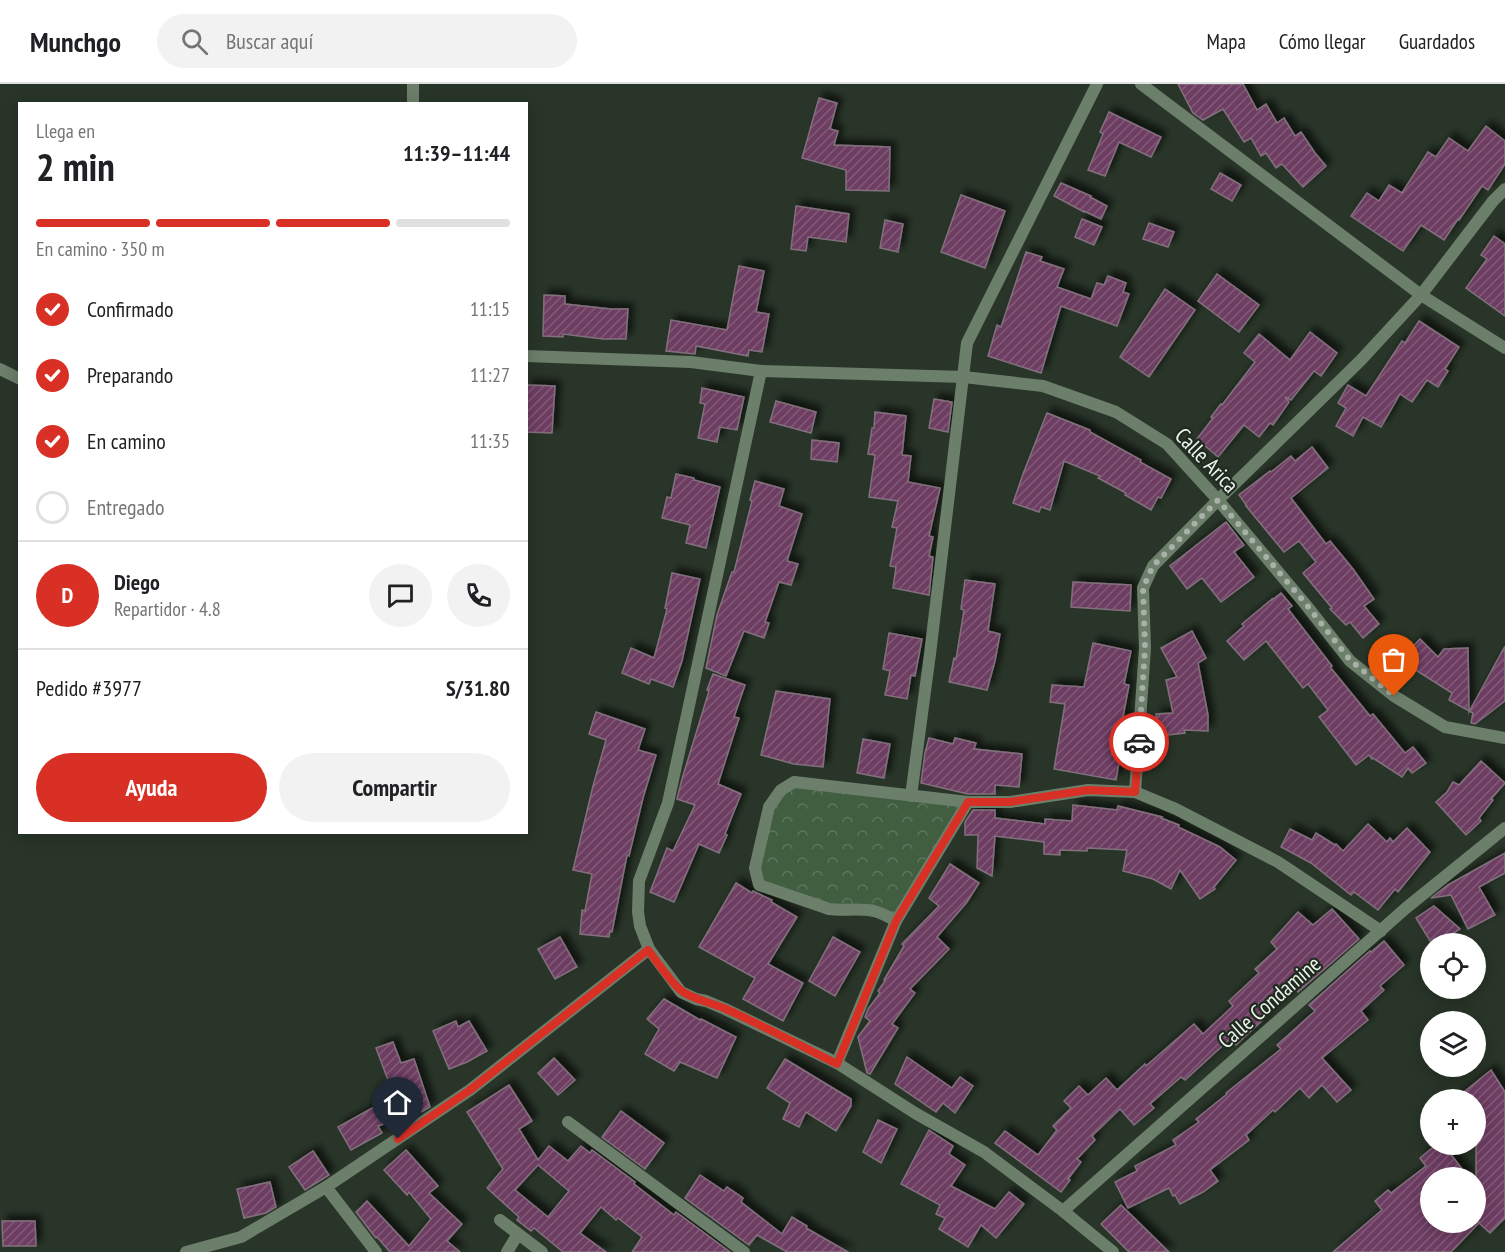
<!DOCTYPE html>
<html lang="es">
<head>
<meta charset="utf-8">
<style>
	body { margin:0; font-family:"PT Sans Narrow",sans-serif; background:#f2f2f2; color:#202124; height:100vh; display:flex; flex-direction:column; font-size:22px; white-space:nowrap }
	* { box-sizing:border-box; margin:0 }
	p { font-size:20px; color:#757577 }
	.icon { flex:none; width:33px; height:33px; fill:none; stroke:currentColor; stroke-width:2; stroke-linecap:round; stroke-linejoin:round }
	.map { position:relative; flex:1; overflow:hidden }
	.drawer { position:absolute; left:18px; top:18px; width:510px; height:732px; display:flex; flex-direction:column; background:#fff; border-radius:0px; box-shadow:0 3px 15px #0003 }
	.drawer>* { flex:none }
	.controls { position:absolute; left:1420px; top:849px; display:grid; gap:12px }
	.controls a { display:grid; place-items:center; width:66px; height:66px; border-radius:50%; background:#fff; box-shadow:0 3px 15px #0003; font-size:30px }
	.pin { position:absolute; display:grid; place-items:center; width:51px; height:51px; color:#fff; margin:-62px -26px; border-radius:50% 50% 50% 0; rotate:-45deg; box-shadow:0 0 6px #0007 }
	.pin .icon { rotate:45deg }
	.courier { position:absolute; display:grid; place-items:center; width:60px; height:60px; margin:-30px; border:4px solid #d93025; border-radius:50%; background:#fff; color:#222; box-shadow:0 2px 8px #0007 }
	.headline em { font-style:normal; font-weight:700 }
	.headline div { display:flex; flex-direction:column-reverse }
	.headline { display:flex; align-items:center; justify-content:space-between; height:102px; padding:0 18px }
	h1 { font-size:39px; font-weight:700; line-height:45px }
	.bar { display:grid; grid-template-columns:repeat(4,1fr); gap:9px 6px; align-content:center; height:72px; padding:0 18px }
	.bar i { height:8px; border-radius:4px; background:#e0e0e0 }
	.bar .on { background:#d93025 }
	.bar p { grid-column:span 4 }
	.line { display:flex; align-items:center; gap:15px; padding:0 18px; border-top:2px solid #e0e0e0 }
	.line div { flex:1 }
	.round { display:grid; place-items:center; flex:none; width:63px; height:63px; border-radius:32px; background:#f2f2f2 }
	ol { padding:0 18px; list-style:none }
	li { display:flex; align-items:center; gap:18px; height:66px }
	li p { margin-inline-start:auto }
	li .icon { padding:6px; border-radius:50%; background:#d93025; color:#fff; stroke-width:4 }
	li:last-child { color:#757577 }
	li i { width:33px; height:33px; border:3px solid #e0e0e0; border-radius:50% }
	.action { display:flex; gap:12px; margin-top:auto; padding:12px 18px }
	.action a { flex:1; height:69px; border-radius:36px; background:#d93025; color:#fff; font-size:24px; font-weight:700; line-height:69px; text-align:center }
	.action a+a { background:#f2f2f2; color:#202124 }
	header { display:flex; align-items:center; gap:36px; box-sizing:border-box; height:84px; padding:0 30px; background:#fff; border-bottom:2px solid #e0e0e0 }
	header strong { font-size:28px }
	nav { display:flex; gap:33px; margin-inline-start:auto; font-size:21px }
	.search { width:420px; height:54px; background:#f2f2f2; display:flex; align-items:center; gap:15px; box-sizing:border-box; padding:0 21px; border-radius:33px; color:#757577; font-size:22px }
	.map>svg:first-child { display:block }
	.park { fill:url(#park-crowns) }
	.building { fill:url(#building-hatch); stroke:#82717d; stroke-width:1.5; fill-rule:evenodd; filter:url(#shadow) }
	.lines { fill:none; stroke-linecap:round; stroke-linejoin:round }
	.minor { stroke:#6c7f6b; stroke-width:12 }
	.done { stroke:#a8b1a8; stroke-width:6; stroke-dasharray:0 10.8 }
	.route { stroke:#d93025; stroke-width:8 }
	.labels { text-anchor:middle; stroke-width:4.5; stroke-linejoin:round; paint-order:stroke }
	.street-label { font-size:22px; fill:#ecf4ec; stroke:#202b1f }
</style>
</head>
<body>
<header>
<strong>Munchgo</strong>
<div class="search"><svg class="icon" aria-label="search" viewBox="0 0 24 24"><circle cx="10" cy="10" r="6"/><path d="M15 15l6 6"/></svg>Buscar aquí</div>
<nav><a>Mapa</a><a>Cómo llegar</a><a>Guardados</a></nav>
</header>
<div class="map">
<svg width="1505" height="1168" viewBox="0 0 1505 1168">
	<defs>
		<pattern id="park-crowns" width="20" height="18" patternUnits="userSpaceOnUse" patternTransform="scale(1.5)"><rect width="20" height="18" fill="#415e41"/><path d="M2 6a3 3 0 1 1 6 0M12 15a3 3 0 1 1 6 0" fill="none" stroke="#5d765d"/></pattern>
		<pattern id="building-hatch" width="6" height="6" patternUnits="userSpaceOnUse" patternTransform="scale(1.5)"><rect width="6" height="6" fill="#6d3e62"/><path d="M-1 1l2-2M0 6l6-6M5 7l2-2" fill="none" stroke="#825a79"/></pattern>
		<filter id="shadow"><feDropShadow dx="5.5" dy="-5.5" stdDeviation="3" flood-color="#0009"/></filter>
	</defs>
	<rect width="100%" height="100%" fill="#293529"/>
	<path class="park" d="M785,703L968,718L896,837L882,830L840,827L759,801L763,756L767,733Z"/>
	<g class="building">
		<path d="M1178,0H1243L1257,26L1266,20L1277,39L1284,34L1295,52L1301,48L1315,69L1326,82L1303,103L1282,80L1276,84L1266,69L1261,72L1251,54L1244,58L1223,25L1203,36L1193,29Z"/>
		<path d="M819,14L837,19L830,45L838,47L834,61L890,63L889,107L846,106V86L802,74Z"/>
		<path d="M1109,28L1161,53L1151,73L1119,58L1105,92L1088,86L1103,50L1100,48Z"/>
		<path d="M1486,42L1505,57V80L1488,106L1482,102L1459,136L1458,135L1444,156L1421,141L1403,167L1351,132L1367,109L1379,117L1389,101L1402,109L1428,68L1436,73L1449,54L1468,67Z"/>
		<path d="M1220,89L1241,101L1232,117L1211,105Z"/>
		<path d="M1061,99L1091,112L1090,113L1107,122L1101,135L1084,127V128L1054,112Z"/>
		<path d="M961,111L1005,127L985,184L941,168Z"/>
		<path d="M796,122L849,130L846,158L808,153L806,167L791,165Z"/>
		<path d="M1082,135L1102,143L1094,161L1075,153Z"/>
		<path d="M885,136L903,140L898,168L880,164Z"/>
		<path d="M1149,139L1174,148L1168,163L1143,155Z"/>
		<path d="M1494,152L1505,160V232L1466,204L1487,175L1481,171Z"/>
		<path d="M1026,168L1042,173L1040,177L1064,185L1057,203L1091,215L1097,199L1104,201L1108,192L1126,199L1123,208L1129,210L1117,242L1061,222L1041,289L988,272L997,241L1001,243Z"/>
		<path d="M739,182L764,187L756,228L769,230L762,268L749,266L748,272L696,262L695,270L666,267L671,236L727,246Z"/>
		<path d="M1217,190L1259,221L1239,248L1198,217Z"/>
		<path d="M1165,205L1195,226L1149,293L1120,273Z"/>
		<path d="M544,211L565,212V220L611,225H628L626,255H603L563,250V253L543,252Z"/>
		<path d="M1419,237L1459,263L1445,285L1448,287L1438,303L1427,296L1412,318L1400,310L1381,343L1363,333L1353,352L1336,342L1346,324L1338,319L1348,301L1366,312L1402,257L1405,259Z"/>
		<path d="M1310,248L1337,269L1321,292L1314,287L1291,316L1285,313L1289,318L1273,341L1270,339L1259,353L1244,341L1218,373L1197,355L1213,334L1211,333L1221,320L1222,321L1255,278L1244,269L1259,250L1290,276Z"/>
		<path d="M527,301L555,302L552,349L526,348Z"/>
		<path d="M702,304L744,313L737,346L720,343L717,358L698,354L705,320L700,319Z"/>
		<path d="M934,315L952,318L948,348L929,344Z"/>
		<path d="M776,317L816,328L811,349L770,338Z"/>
		<path d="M875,328L906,332L902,371L911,372L908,398L940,404L929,452L933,453L929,472L933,473L929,511L893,504L896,483L890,482L897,444L892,443L898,417L869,413L875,371L868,370L872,344H874Z"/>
		<path d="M1047,329L1090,346V348L1141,376L1140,378L1171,395L1161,414L1158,413L1151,426L1125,411L1126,409L1098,394L1100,392L1064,377L1050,426L1041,423L1039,428L1013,419L1023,390Z"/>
		<path d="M812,356L839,359L837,378L811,375Z"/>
		<path d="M1312,363L1328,384L1291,414L1326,460L1330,457L1353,485L1374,515L1364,522L1379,540L1363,554L1350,538L1346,541L1330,525L1332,524L1303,489L1316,478L1299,457L1284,468L1246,422H1247L1239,411L1270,387L1271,388L1291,372L1295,377Z"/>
		<path d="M676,390L694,394V396L720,403L706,464L686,459L690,441L662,434L667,413L671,414Z"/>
		<path d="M755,397L784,405L779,422L802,430L787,477L798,480L791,501L779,498L765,538L769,539L764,554L744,547L726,592L706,584L717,531L732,488H734L752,417L750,416Z"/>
		<path d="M1226,438L1244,461L1234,468L1254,493L1221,518L1202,494L1187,505L1170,482Z"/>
		<path d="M672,489L700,495L682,577L673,603L651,595L649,600L622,589L631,564L654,574L667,525L665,524Z"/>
		<path d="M965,496L995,500L988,547L1000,550L995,577L987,606L949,598L954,574L956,575L964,526L961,525Z"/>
		<path d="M1073,498L1131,501L1130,527L1071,523Z"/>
		<path d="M1281,509L1292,522L1288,525L1332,582L1330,583L1370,632L1373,630L1405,669L1413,663L1426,679L1412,689L1408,684L1402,693L1373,674L1372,675L1369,671L1356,681L1319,633L1328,626L1308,600L1303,604L1266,557L1244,576L1227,557L1244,542L1242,540L1272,515V516Z"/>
		<path d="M1192,547L1206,574L1198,579L1208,631V647L1184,646L1185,649L1159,652L1156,630L1173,629L1166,596L1177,593L1161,564Z"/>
		<path d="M889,549L922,555L915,592L911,591L907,615L885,611L890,587L883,585Z"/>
		<path d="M1420,555L1438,573L1444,565L1468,564L1469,628L1505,562V617L1475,640L1471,639L1473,629L1449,616L1452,609L1400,576Z"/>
		<path d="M1093,559L1131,567L1124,600L1129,601L1123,633H1127L1116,696L1054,685L1065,620L1050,618L1052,601L1084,603Z"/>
		<path d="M713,590L745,601L734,633L739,634L718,700L741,710L725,750L727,751L719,769L699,760L674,818L650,808L667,764L673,767L695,721L677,715L682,695L709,607L707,606Z"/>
		<path d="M776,607L830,615L823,683L794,680L761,671Z"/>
		<path d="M596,628L645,645L638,666L656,671L643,714L629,772L627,771L612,848L610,847L609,853L580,850L582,826L585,827L592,790L573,786L593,702L606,656L589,650Z"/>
		<path d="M929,654L953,660L955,654L976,659L974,665L1022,670L1019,703L995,701V710H968L921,699L925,669Z"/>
		<path d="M863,655L890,660L884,694L857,689Z"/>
		<path d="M1481,677L1505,699L1491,715L1493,716L1479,734L1481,737L1466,751L1436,718L1447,708L1453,698L1459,701Z"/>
		<path d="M1073,721L1117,726L1118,722L1162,733L1161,734L1179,741L1178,743L1220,763L1236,776L1214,803L1215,805L1200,815L1180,786L1171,805L1153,795L1123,787L1127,766L1087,764V767L1060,766V771L1044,770V758L995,752L992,792L977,784L978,751H965V738L973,726H995V734L1045,740V735L1072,737Z"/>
		<path d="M1368,740L1387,758L1390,754L1393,758L1407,744L1430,768L1398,808L1395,805L1378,826L1354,808L1351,811L1311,779L1281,763L1290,745L1312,756L1316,749L1335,761L1336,760L1343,767Z"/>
		<path d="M1505,769V789L1479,803L1495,831L1468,845L1451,811L1431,814L1448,801Z"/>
		<path d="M950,780L979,799L967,818L937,853L949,865L910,905L915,909L892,940L898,944L870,990L867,989L858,953L870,937L865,933L868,925L880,909L878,907L885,897L884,896L904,862L902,860L939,822L929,814Z"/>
		<path d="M736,799L752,809L753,807L772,816L771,818L797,833L768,880L803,899L783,937L743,915L755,894L699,863Z"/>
		<path d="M1434,822L1460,845L1437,860H1432L1416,834Z"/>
		<path d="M1332,825L1359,855L1298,908L1292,901L1262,928L1266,933L1236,961L1230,955L1185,996L1181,993L1150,1020L1154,1024L1134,1041L1120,1025L1092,1052L1095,1056L1077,1075L1081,1078L1068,1095L1070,1096L1061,1108L995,1059L1005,1047L1038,1071L1057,1046L1053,1042L1071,1024L1064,1017L1079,1002L1088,1011L1106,994L1117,1006L1145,980L1146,982L1194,940L1203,950L1233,922L1229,917L1259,889L1255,885L1277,865L1271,858L1298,828L1313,841Z"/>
		<path d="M560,853L577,883L555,895L538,865Z"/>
		<path d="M833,853L860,868L835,912L809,897Z"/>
		<path d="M1384,857L1404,881L1380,902L1384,906L1361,927L1368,936L1322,974L1351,1006L1337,1018L1322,1001L1309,1014L1300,1004L1275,1028L1273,1026L1246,1051L1249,1056L1210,1086L1218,1097L1203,1108L1180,1120L1175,1111L1173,1112L1169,1104L1128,1124L1115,1098L1137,1087L1135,1082L1176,1061L1173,1056L1199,1038L1196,1035L1227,1010L1226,1009L1281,965L1277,961L1315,927L1309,921L1370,867L1371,868Z"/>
		<path d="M664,915L700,936L701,935L736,953L717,994L680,978L674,987L645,970L659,945L647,935Z"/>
		<path d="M456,937L458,943L469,937L487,967L467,978L449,985L433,947Z"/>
		<path d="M393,958L401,979L414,975L430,1023L423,1027L378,1042L382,1049L351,1066L338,1043L394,1012L376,964Z"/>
		<path d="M907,973L952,1004L960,993L973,1002L955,1029L943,1019L936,1028L895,1000Z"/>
		<path d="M554,974L575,996L558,1011L538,989Z"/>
		<path d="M785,975L851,1015V1022L836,1047L806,1028L799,1043L783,1035L790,1019L767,1004Z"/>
		<path d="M1491,986L1505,1008V1134L1490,1149L1479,1139L1451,1168H1333L1382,1126L1375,1117L1388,1106L1391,1109L1426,1082L1420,1074L1437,1060H1443L1469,1094H1431V1138H1479L1476,1135V1016H1454Z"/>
		<path d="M509,1001L532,1037L519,1045L538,1076L549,1062L568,1077L581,1062L590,1069L592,1066L635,1098L634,1100L674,1131L676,1128L730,1168H632L642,1153L618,1134L616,1136L601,1123L580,1149L606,1168H563L534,1144L531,1147L517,1136L519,1133L487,1104L503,1085L467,1028ZM538,1081L569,1107L548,1133L515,1106Z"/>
		<path d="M621,1027L664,1059L645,1085L602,1053Z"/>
		<path d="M878,1036L897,1045L881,1079L863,1068Z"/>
		<path d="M929,1046L953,1062L949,1070L965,1081L951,1102L995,1125L1009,1108L1024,1120L996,1154L981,1141L968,1163L939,1145L945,1134L936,1130L940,1121L901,1100Z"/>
		<path d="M406,1066L438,1102L429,1109L462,1140L447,1157L460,1168H390L377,1153L376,1154L372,1149L356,1128L367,1117L409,1162L431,1135L409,1108L407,1111L384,1086Z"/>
		<path d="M313,1067L329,1091L305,1106L289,1083Z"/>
		<path d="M700,1091L724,1107L727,1103L743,1114L741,1118L782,1150L792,1133L807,1142L806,1144L848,1168H787L757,1151L749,1161L685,1114Z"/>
		<path d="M270,1098L276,1123L266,1129L244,1134L237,1105Z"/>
		<path d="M1121,1121L1169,1168H1129L1101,1140Z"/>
		<path d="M2,1137H35L36,1162H3Z"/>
	</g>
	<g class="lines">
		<g class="minor">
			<path d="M1141,0L1421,211L1505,264"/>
			<path d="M413,20V0"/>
			<path d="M526,272L691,278L761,287L964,293L1043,302L1116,328L1167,360L1218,416L1306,521L1350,577L1394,612L1445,643L1505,654"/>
			<path d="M0,285L20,295"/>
			<path d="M761,287L668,719L639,797L638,828L640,842L649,865L681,908L696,915L706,917L725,925L837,979L915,1029L984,1068L1063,1127L1113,1168"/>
			<path d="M1135,708L1145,564L1143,504L1153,482L1218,416L1361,276L1421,211L1493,117L1505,105"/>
			<path d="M911,712L930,570L967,259L1097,0"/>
			<path d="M896,837C889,833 882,829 874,827C859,824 843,827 829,825L759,801L755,784L769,723L776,713L781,706L794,698L968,718H1010L1088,706L1135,708L1176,725L1278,778L1381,847"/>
			<path d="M837,979L896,837L968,718"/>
			<path d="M568,1038L744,1168"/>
			<path d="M326,1103L376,1168"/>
			<path d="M1063,1127L1406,824L1505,744"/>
			<path d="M500,1136L542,1168"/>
			<path d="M186,1168L241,1153L326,1103L470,1006L649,865"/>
			<path d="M507,1168L518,1150"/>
		</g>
	</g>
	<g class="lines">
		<path class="done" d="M1139,658L1145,564L1143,504L1153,482L1218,416L1306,520L1350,576L1394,612"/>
		<path class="route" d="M398,1055L470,1006L648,866C656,876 673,902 683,908C696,916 712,919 726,925C763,942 800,961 837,980L896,837L968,718H1010L1088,706L1135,708L1139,658"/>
	</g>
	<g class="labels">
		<g class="street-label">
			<text transform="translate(1207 376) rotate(46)" y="8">Calle Arica</text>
			<text transform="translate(1269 918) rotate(-41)" y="8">Calle Condamine</text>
		</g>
	</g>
</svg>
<div class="controls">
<a><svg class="icon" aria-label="locate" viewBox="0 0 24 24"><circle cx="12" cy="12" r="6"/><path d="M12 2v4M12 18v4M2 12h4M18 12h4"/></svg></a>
<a><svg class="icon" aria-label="layers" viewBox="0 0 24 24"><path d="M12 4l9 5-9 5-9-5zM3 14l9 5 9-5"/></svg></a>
<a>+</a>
<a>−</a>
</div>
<div class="pin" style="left:1394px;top:612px;background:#ea580c"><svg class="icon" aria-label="bag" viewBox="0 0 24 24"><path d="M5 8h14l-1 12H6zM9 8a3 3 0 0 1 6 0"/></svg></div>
<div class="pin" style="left:398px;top:1055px;background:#1f2937"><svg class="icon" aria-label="home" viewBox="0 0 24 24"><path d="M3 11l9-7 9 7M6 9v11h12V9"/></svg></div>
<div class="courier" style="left:1139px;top:658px"><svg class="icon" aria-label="car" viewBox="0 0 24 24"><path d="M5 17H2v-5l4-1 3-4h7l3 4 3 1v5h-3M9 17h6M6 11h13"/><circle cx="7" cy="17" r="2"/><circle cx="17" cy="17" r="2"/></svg></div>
<section class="drawer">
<div class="headline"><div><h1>2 min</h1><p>Llega en</p></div><em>11:39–11:44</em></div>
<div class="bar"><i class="on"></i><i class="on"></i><i class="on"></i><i></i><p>En camino · 350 m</p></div>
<ol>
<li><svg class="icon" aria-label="check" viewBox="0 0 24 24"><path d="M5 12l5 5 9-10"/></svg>Confirmado<p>11:15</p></li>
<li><svg class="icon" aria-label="check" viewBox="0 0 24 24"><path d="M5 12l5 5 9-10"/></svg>Preparando<p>11:27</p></li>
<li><svg class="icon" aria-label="check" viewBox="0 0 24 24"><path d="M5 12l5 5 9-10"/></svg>En camino<p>11:35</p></li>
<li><i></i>Entregado</li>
</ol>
<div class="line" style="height:108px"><b class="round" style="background:#d93025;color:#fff">D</b><div><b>Diego</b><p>Repartidor · 4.8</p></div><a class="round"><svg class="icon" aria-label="chat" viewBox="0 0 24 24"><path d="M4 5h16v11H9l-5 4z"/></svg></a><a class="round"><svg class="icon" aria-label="phone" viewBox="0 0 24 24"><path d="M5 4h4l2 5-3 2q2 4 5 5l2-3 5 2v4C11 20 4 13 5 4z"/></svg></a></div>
<div class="line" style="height:78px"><div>Pedido #3977</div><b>S/31.80</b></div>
<div class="action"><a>Ayuda</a><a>Compartir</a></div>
</section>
</div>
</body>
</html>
